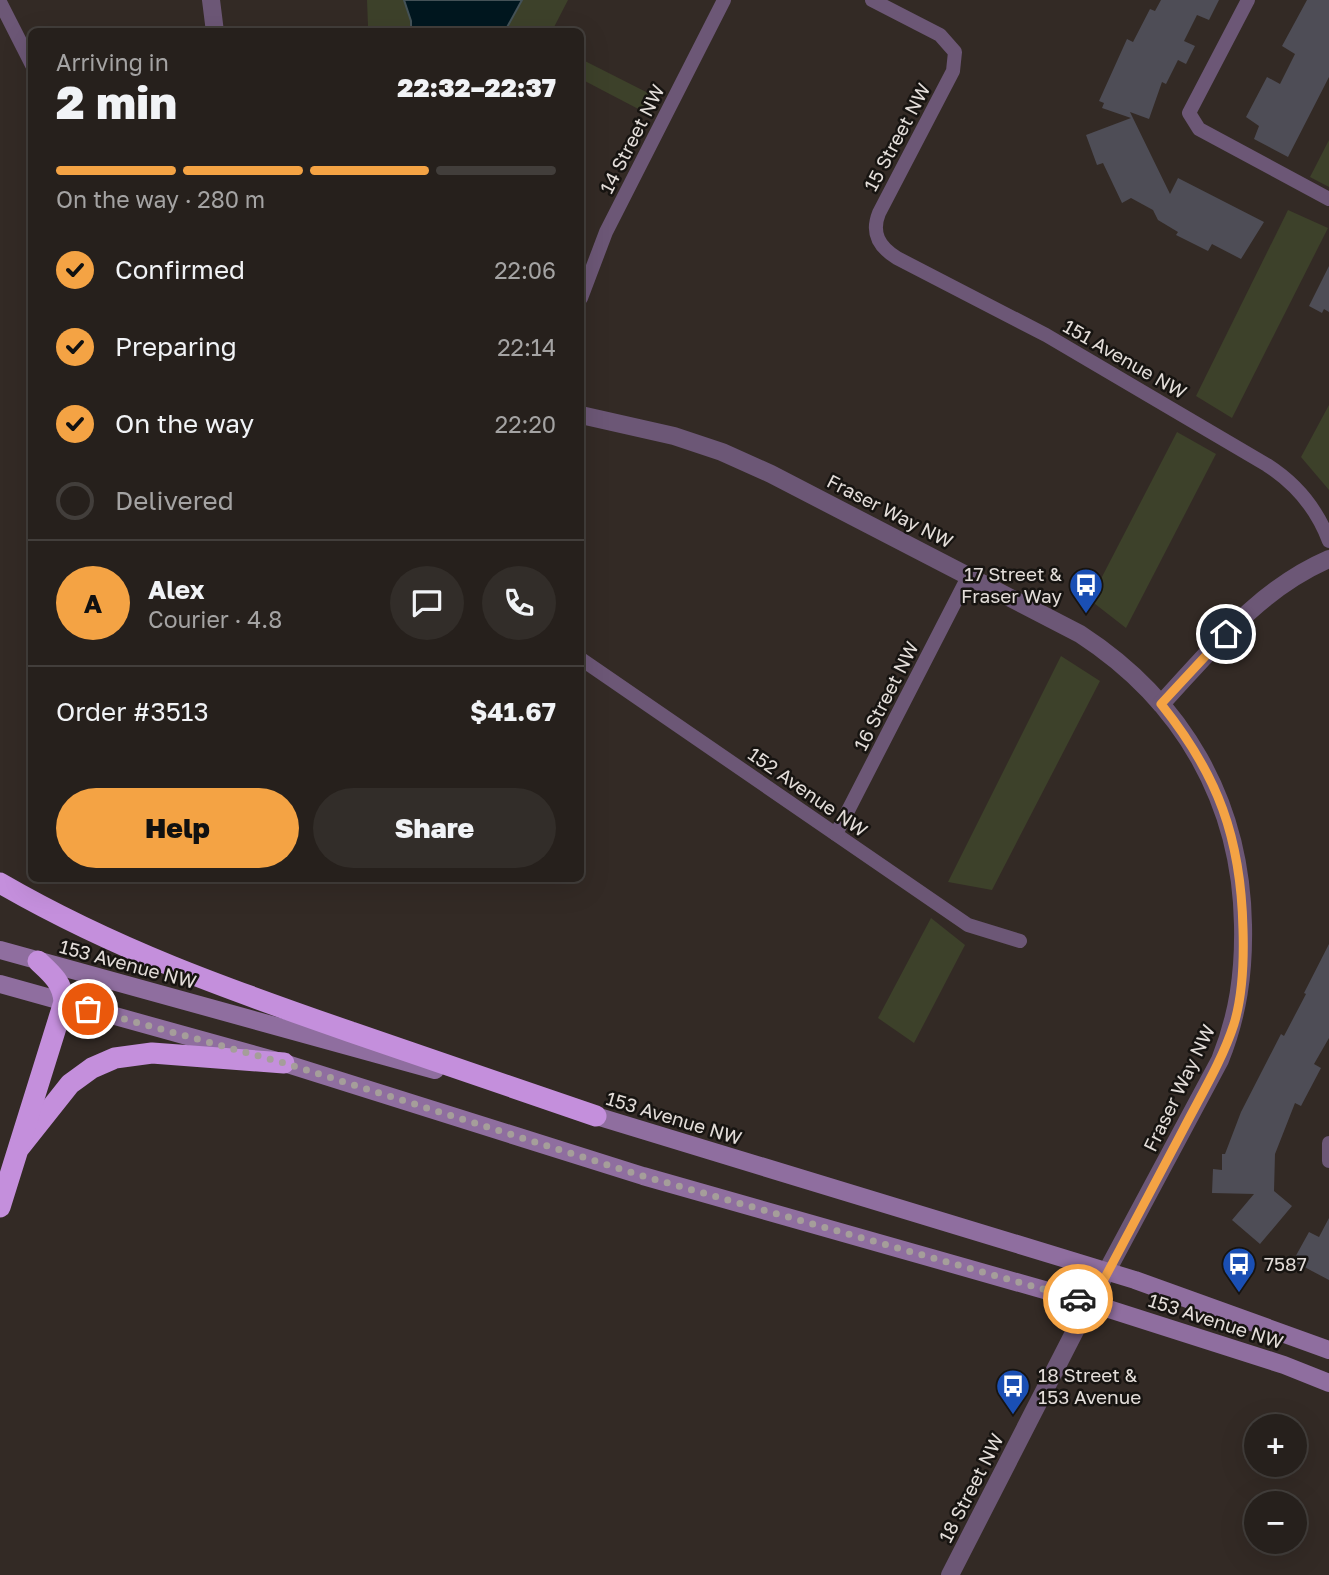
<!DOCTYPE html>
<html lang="en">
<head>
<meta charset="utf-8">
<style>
	body { margin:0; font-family:"Golos Text",sans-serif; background:#322d29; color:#f1f3f6; height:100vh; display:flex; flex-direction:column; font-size:26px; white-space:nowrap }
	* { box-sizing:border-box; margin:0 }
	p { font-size:23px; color:#a4a3a3 }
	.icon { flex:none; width:38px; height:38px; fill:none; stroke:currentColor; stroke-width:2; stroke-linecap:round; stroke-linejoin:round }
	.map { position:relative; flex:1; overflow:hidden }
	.sheet { position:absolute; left:28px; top:28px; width:556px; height:854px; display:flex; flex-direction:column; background:#26201c; border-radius:10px; box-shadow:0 7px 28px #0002,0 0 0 2px #423e3b }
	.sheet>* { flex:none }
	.controls { position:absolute; left:1244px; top:1414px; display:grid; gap:14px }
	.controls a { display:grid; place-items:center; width:63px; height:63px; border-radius:50%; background:#26201c; box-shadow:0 7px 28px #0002,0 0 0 2px #423e3b; font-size:35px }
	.pin { position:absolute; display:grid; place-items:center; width:60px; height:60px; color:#fff; margin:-30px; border:4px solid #fff; border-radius:50%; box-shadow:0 2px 7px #0007 }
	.courier { position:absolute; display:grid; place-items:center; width:70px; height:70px; margin:-35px; border:5px solid #f4a344; border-radius:50%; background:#fff; color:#222; box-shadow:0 2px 9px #0007 }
	.head em { font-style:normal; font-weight:800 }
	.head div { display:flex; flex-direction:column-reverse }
	.head { display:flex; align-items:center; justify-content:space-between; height:119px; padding:0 28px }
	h1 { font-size:46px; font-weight:800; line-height:52px }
	.bar { display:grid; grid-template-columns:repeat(4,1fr); gap:10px 7px; align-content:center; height:84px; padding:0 28px }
	.bar i { height:9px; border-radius:5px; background:#423e3b }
	.bar .current { background:#f4a344 }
	.bar p { grid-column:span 4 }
	.line { display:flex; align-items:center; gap:18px; padding:0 28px; border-top:2px solid #423e3b }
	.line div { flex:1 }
	.round { display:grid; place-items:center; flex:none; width:74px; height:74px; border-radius:37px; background:#322d29 }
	ol { padding:0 28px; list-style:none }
	li { display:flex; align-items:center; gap:21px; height:77px }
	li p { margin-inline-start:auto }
	li .icon { padding:7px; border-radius:50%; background:#f4a344; color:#111; stroke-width:4 }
	li:last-child { color:#a4a3a3 }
	li i { width:38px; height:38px; border:4px solid #423e3b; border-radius:50% }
	.action { display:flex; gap:14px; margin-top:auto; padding:14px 28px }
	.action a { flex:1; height:80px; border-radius:42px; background:#f4a344; color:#111; font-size:28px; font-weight:800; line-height:80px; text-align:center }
	.action a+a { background:#322d29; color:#f1f3f6 }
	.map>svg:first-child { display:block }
	.green { fill:#3d412a }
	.water { fill:#00171f; stroke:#445257; stroke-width:2 }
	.building { fill:#4e4d56 }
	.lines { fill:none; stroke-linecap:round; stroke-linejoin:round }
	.minor { stroke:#6c5776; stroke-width:14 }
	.tertiary { stroke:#6c5776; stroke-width:18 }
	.secondary { stroke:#8f6e9f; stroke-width:18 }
	.motorway { stroke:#c48fdc; stroke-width:21 }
	.done { stroke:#a59e9a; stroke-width:7; stroke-dasharray:0 12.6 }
	.route { stroke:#f4a344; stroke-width:9 }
	.labels { text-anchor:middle; stroke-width:5; stroke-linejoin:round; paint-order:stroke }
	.street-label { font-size:19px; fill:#e3ddd9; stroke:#171411 }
	.poi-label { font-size:19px; fill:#e3ddd9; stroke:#171411; text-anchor:start }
</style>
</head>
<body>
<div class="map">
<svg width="1329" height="1575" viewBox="0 0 1329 1575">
	<rect width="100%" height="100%" fill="#332a25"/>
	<g class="green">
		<path d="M367,0H568L552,31L350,32L368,26Z"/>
		<path d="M581,59L656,97L646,113L581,79Z"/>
		<path d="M1329,140V187L1310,177Z"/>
		<path d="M1288,210L1328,228L1232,418L1196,396Z"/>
		<path d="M1329,405V490L1301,457Z"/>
		<path d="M1177,432L1216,454L1126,628L1090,600Z"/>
		<path d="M1061,656L1100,681L992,890L948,882Z"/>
		<path d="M931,918L965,945L914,1043L878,1018Z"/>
	</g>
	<path class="water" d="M404,0H522L505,31L411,32V21Z"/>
	<g class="building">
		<path d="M1161,0H1219L1209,20L1197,15L1184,41L1195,46L1186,64L1178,60L1166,84L1162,82L1149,119L1130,112L1170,194L1178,178L1264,222L1241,259L1212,244L1208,251L1176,235L1178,232L1158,220L1153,210L1131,198L1122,203L1103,163L1097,165L1086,135L1131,118L1102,108L1104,103L1099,101L1127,39L1133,42L1150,9L1155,11Z"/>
		<path d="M1307,0H1329V77L1288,157L1254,139L1259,126L1246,117L1267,77L1280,84L1295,54L1282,46Z"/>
		<path d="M1329,266V312L1324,309L1322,313L1309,306Z"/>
		<path d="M1329,944V1038L1314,1064L1321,1068L1301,1106L1295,1103L1275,1154L1274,1191L1292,1206L1260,1244L1232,1220L1254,1194L1212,1193L1213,1169L1222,1170V1154H1225L1241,1112L1281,1034L1284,1036L1306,994L1304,993Z"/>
		<path d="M1329,1218V1280L1293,1261L1309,1232L1319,1237Z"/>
	</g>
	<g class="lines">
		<g class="minor">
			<path d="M872,0L940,35L955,52L953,71L879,213C871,233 879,247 897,258L1046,335L1267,465C1295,483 1317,509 1329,541"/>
			<path d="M1248,0L1189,113L1199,129L1329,199"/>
			<path d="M0,2L32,65"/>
			<path d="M581,298L606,232L724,0"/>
			<path d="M581,659L968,925L1020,941"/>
			<path d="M836,834L969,575"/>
			<path d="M1329,1143V1161"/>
		</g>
		<g class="tertiary">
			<path d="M211,0L215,32"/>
			<path d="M581,415L674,436L722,452L771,474L1080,634C1183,701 1241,802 1243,925C1244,973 1238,1015 1220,1060L1078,1325L950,1575"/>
			<path d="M1161,704C1212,649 1259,589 1329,559"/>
		</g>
		<g class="secondary">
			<path d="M0,950L435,1070"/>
			<path d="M0,984L284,1063L643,1176L1090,1303L1284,1365L1329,1383"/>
			<path d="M583,1112L1135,1280L1329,1350"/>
		</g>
		<g class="motorway">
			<path d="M0,883C114,949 227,989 351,1032C433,1060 515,1088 596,1116"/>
			<path d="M20,1147L70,1084L92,1068L115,1058L152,1053L284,1063"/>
			<path d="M0,1207L64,1002C63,983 51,973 38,961"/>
		</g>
	</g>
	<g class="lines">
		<path class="done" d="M88,1009L284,1063L643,1176L1078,1299"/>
		<path class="route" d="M1078,1299L1090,1303L1101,1285C1128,1233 1156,1182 1183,1130C1201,1095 1222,1061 1234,1024C1243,994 1244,960 1243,929C1241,838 1218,775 1161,704L1226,634"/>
	</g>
	<defs>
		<g id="bus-pin" transform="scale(1.75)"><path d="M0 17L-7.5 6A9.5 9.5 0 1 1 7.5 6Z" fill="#1a4fb4" stroke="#171411"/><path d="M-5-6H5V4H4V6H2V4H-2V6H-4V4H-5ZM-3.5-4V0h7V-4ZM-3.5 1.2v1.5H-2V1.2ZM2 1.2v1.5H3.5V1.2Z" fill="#fff"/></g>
	</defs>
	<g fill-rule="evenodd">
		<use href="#bus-pin" x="1086" y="585"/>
		<use href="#bus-pin" x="1239" y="1264"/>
		<use href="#bus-pin" x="1013" y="1386"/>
	</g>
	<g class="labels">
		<g class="street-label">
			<text transform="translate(897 137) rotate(-62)" y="7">15 Street NW</text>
			<text transform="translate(632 139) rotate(-63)" y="7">14 Street NW</text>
			<text transform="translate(1125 359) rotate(30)" y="7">151 Avenue NW</text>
			<text transform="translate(890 511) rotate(27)" y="7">Fraser Way NW</text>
			<text transform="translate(886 696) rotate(-63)" y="7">16 Street NW</text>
			<text transform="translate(808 792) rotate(35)" y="7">152 Avenue NW</text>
			<text transform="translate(128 964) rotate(15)" y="7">153 Avenue NW</text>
			<text transform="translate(1179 1088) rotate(-64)" y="7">Fraser Way NW</text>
			<text transform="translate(674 1118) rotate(17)" y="7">153 Avenue NW</text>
			<text transform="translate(1216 1321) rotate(18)" y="7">153 Avenue NW</text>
			<text transform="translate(971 1488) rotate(-63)" y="7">18 Street NW</text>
		</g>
		<g class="poi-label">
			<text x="1062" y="581" text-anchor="end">17 Street &amp;<tspan x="1062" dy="22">Fraser Way</tspan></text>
			<text x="1264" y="1271">7587</text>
			<text x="1038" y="1382">18 Street &amp;<tspan x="1038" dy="22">153 Avenue</tspan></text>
		</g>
	</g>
</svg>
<div class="controls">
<a>+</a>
<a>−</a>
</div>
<div class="pin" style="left:88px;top:1009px;background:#ea580c"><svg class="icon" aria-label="bag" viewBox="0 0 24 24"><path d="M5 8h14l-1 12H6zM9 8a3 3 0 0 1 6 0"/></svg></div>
<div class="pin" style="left:1226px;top:634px;background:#1f2937"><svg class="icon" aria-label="home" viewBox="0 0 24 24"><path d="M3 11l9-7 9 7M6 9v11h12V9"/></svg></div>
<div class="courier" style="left:1078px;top:1299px"><svg class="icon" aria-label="car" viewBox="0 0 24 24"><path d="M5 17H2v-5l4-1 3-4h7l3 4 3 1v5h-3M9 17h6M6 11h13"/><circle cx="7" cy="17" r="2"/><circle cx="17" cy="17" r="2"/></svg></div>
<section class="sheet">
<div class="head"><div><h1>2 min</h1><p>Arriving in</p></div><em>22:32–22:37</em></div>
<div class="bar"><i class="current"></i><i class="current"></i><i class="current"></i><i></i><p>On the way · 280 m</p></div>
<ol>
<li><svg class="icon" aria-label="check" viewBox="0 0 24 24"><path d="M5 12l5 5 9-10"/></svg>Confirmed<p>22:06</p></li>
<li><svg class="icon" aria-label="check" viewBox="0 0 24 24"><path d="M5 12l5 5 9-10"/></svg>Preparing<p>22:14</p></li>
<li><svg class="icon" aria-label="check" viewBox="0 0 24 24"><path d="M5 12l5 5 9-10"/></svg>On the way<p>22:20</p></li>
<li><i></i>Delivered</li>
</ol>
<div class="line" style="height:126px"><b class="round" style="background:#f4a344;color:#111">A</b><div><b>Alex</b><p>Courier · 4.8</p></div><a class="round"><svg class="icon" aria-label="chat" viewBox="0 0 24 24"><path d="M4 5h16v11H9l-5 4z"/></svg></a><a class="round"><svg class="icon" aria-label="phone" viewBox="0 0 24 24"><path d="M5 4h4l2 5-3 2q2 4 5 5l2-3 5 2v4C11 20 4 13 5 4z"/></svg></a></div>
<div class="line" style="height:91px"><div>Order #3513</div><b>$41.67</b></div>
<div class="action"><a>Help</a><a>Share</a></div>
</section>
</div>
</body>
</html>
